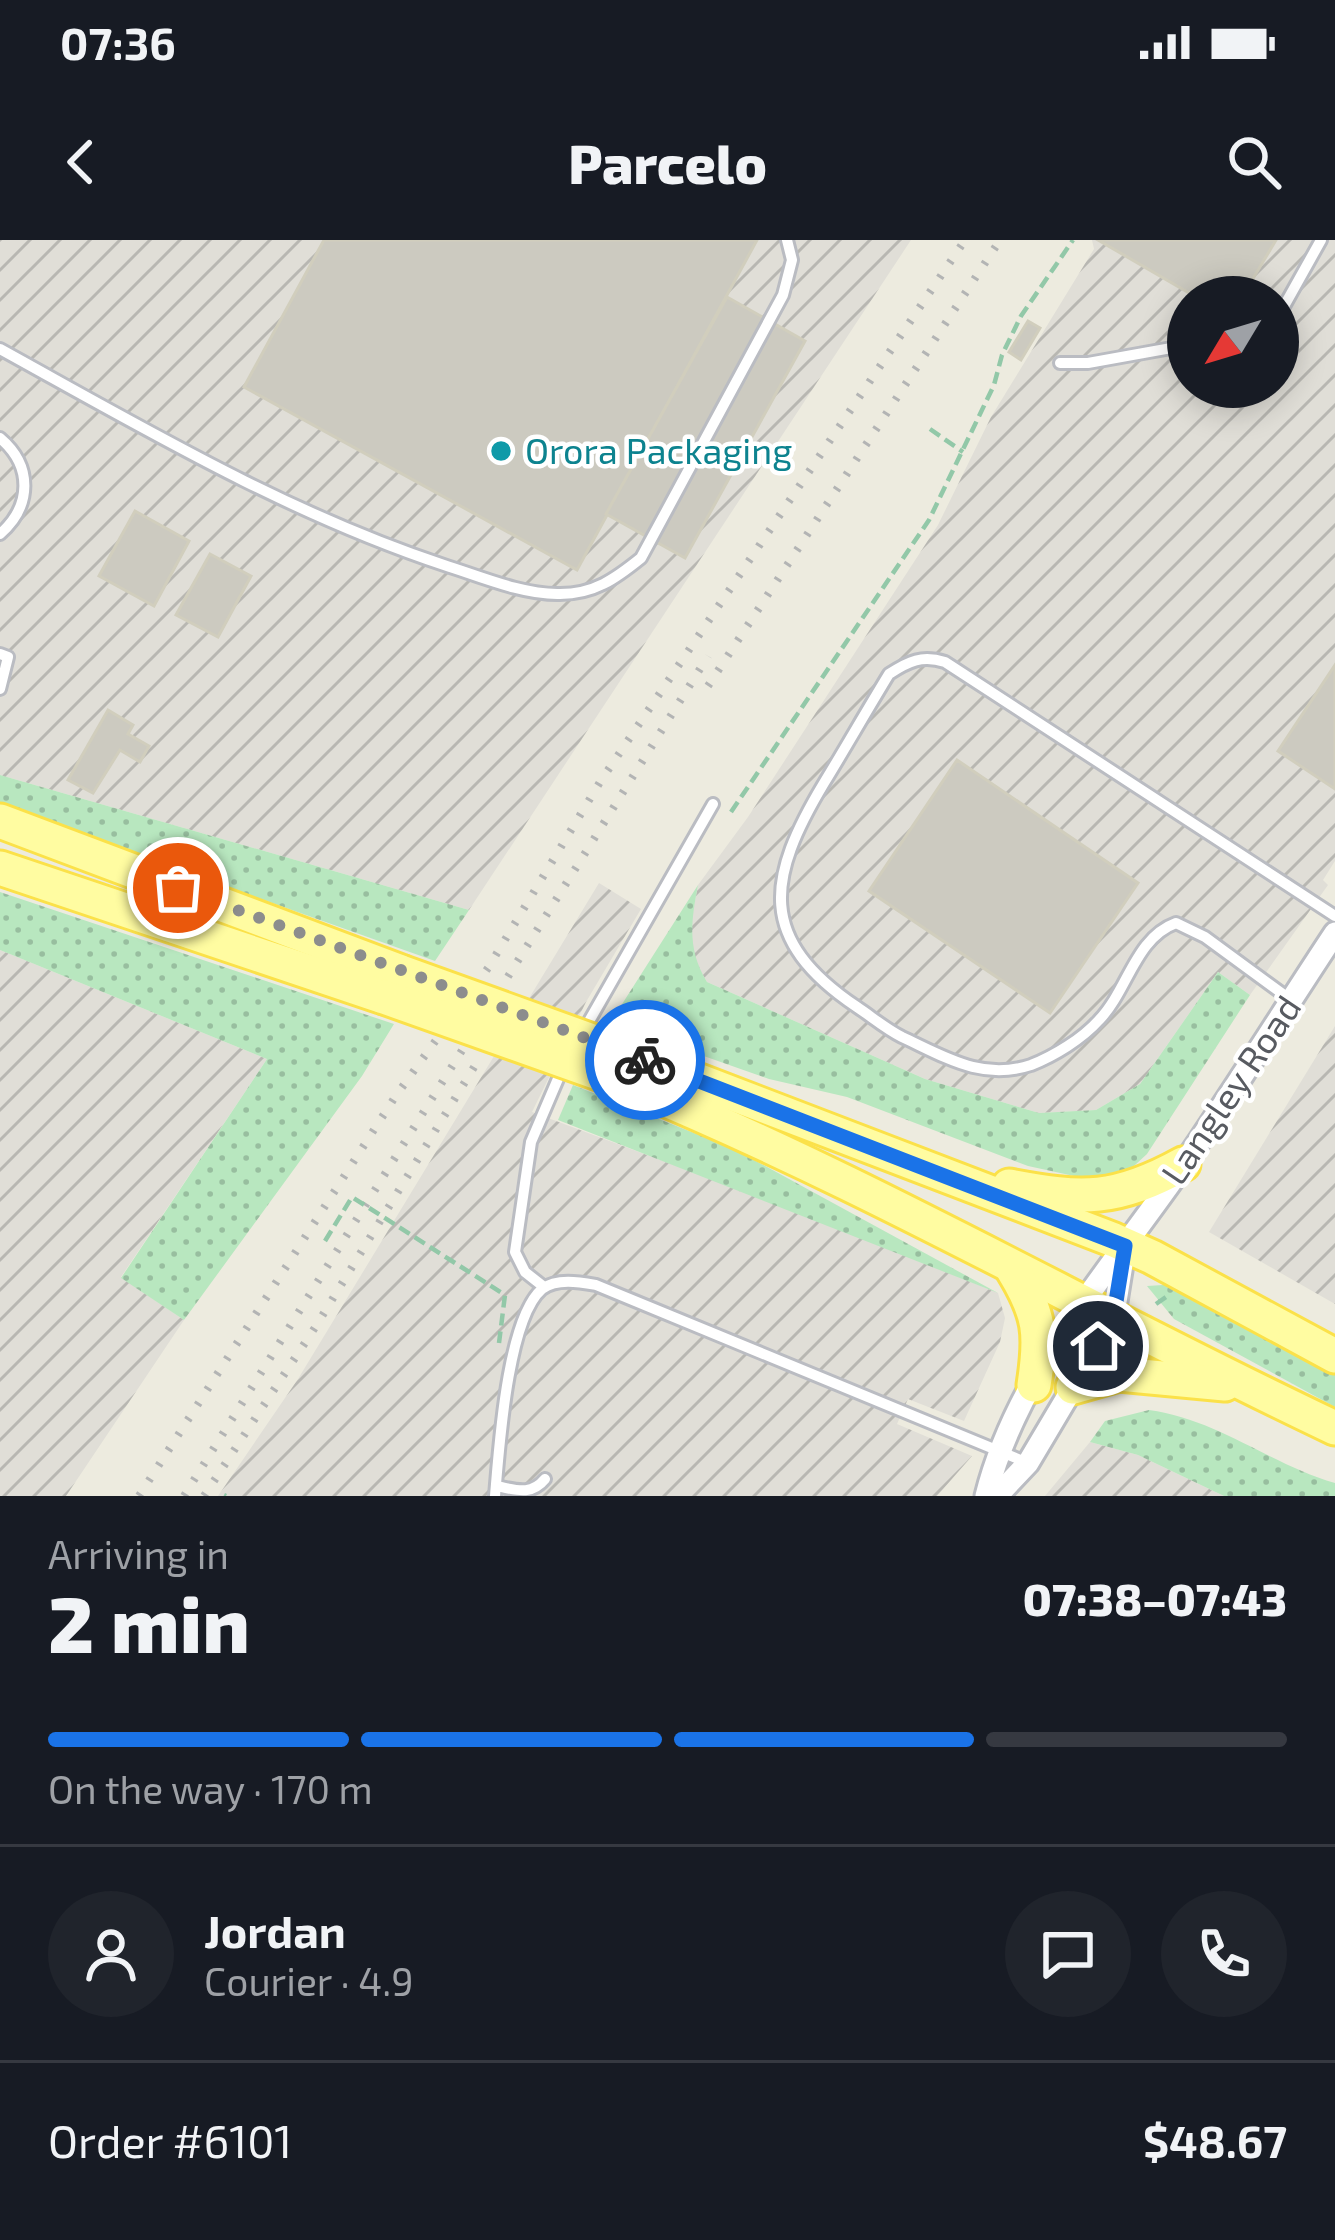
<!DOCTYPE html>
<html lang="en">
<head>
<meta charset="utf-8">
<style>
	body { margin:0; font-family:"Exo 2",sans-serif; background:#20242c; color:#f1f3f6; height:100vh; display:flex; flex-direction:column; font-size:45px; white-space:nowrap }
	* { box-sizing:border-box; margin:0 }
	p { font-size:39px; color:#9ea1a6 }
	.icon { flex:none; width:66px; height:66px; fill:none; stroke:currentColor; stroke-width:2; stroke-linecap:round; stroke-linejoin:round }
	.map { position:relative; height:1256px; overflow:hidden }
	.drawer { display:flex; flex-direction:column; background:#171b24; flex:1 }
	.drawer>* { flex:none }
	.needle { width:78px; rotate:232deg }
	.buttons { position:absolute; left:1167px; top:36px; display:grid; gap:24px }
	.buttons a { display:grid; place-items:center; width:132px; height:132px; border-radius:50%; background:#171b24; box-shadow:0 6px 30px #0003; font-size:60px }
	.pin { position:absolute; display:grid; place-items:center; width:102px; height:102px; color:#fff; margin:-51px; border:6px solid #fff; border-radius:50%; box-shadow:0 3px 12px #0007 }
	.courier { position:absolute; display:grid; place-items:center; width:120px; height:120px; margin:-60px; border:9px solid #1a73e8; border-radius:50%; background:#fff; color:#222; box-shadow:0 3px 15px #0007 }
	.overview em { font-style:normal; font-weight:800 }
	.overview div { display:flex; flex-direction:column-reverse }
	.overview { display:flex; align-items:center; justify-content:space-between; height:204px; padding:0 48px }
	h1 { font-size:78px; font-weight:800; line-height:90px }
	.bar { display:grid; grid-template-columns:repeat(4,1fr); gap:18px 12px; align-content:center; height:144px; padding:0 48px }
	.bar i { height:15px; border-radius:9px; background:#363941 }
	.bar .on { background:#1a73e8 }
	.bar p { grid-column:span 4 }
	.line { display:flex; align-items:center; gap:30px; padding:0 48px; border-top:3px solid #363941 }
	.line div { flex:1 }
	.round { display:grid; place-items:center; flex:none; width:126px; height:126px; border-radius:63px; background:#20242c }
	.status { display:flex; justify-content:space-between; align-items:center; height:84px; padding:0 60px; background:#171b24; direction:ltr }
	.status svg { height:33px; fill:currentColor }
	header { display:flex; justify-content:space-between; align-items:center; height:156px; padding:0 48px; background:#171b24; font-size:54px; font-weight:800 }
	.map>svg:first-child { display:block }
	.industrial { fill:url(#industrial-furrows); fill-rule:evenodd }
	.grass { fill:url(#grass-dots) }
	.building { fill:#cccac0; stroke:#d1cebd; stroke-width:3 }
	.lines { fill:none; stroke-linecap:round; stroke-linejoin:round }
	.service-casing { stroke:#babcc2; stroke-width:16 }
	.minor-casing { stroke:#babcc2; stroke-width:27 }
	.primary-casing { stroke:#fbe149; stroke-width:39 }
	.path { stroke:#92c8a8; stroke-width:4.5; stroke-dasharray:12 6; stroke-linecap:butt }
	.service { stroke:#fff; stroke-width:10 }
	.minor { stroke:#fff; stroke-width:21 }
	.primary { stroke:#fffca1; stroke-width:33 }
	.rail { stroke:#b3b4b4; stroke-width:8; stroke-dasharray:3 15; stroke-linecap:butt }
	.primary-bridge-casing { stroke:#fbe149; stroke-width:39; stroke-linecap:butt }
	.path-bridge { stroke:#92c8a8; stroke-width:4.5; stroke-dasharray:12 6; stroke-linecap:butt }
	.primary-bridge { stroke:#fffca1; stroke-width:33 }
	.done { stroke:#8c8d8d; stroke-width:12; stroke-dasharray:0 21.6 }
	.route { stroke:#1a73e8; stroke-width:15 }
	.culture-dot { fill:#0f9aa8; stroke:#fff; stroke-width:4.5 }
	.labels { text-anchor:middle; stroke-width:9; stroke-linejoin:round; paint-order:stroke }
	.culture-label { font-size:36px; fill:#0d838f; stroke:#fff; text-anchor:start }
	.street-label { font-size:36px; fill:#585b61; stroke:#fff }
</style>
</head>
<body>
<div class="status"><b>07:36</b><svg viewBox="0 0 49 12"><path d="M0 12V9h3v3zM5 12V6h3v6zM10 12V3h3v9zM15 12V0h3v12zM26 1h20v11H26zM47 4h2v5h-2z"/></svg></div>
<header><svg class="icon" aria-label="back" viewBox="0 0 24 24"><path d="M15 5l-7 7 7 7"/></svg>Parcelo<svg class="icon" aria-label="search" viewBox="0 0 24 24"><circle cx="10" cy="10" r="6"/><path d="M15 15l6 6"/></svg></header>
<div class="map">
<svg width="1335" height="1256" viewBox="0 0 1335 1256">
	<defs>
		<pattern id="industrial-furrows" width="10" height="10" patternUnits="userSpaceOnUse" patternTransform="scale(3)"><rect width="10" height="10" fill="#e0ded7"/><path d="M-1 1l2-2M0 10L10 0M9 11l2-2" fill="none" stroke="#b8b7b2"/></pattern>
		<pattern id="grass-dots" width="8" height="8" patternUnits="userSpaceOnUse" patternTransform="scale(3)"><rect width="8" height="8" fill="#b8e7bf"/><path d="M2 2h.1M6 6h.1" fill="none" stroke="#98be9f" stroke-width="1.8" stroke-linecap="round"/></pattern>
	</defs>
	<rect width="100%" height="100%" fill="#edebdf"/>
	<g class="industrial">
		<path d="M0,0H911L469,670L0,535Z"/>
		<path d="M1092,0H1335V621L1323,640L1328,645L1250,755L1218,732L1140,844L1096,870L1039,873L925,839L707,742L694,720L690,688L698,645L748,577L938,285L991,177L1094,9ZM1188,57H1278V147H1188Z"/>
		<path d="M599,643L641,669L586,762L532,872L786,967L998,1053L1005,1078L1000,1102L964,1181L908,1159L897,1184L972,1216L937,1256H218L298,1139Z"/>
		<path d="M0,710L267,819L121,1037L184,1080L66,1256H0Z"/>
		<path d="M1335,786V1064L1209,992Z"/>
		<path d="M1090,1202L1138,1215L1224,1256H1045Z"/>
	</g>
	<g class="grass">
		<path d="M0,535L469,670L435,721L0,566Z"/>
		<path d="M698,645C691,682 687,709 707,742L925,839L1039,873L1096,870L1140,844L1218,732L1250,755L1147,914L1123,936L1088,939L1028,926L847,857L769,839L610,783Z"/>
		<path d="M0,652L394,784L362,836L184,1080L121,1038L267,819L0,710Z"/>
		<path d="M573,845L732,908L998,1053L558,880Z"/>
		<path d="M1179,1044L1335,1129V1167L1174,1079L1147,1046Z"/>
		<path d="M1149,1170C1217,1179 1270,1224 1335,1243V1256H1224L1138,1215L1090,1202L1105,1181Z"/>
	</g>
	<g class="building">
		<path d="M324,0H757L577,330L244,147Z"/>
		<path d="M1098,0H1276L1242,57H1196Z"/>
		<path d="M727,57L805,101L685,318L606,274Z"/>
		<path d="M1028,81L1040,88L1021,120L1009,112Z"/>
		<path d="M135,271L189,301L154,366L99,336Z"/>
		<path d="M210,314L251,336L218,397L176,375Z"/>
		<path d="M1335,425V549L1278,511Z"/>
		<path d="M108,470L133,485L128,494L149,506L140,522L120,510L93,553L68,540Z"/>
		<path d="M957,520L1138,643L1050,773L869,651Z"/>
	</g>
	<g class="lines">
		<g class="service-casing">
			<g id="service">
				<path d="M1278,77L1321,0"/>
				<path d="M0,109C145,189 287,273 444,325C479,336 523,355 560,354C594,354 615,339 641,318L783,55L792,20L787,0"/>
				<path d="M1060,123H1088L1188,105"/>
				<path d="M0,198C33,226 32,266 0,294"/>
				<path d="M0,414L8,417L0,449"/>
				<path d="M1291,760L1205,697L1176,683C1135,698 1128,750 1099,780C1082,799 1054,816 1031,825C982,841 945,817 902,797C886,789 872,777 857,767C756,699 767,638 824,543C846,507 867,470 889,434C909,421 922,415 945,422L1335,676"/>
				<path d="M584,790L713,564"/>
				<path d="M544,1047L525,1032L515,1012L531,902L563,827"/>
				<path d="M496,1246C516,1250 531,1256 545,1239"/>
				<path d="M495,1256C499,1210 507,1079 542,1049C557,1038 579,1042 596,1045L1028,1223"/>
			</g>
		</g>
		<g class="minor-casing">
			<g id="minor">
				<path d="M986,1256C1017,1132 1112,1028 1183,925C1235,849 1284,770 1335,693"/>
				<path d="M997,1256L1028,1223L1113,1080L1125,1006"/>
			</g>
		</g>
		<g class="primary-casing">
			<g id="primary">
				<path d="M0,581L401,732"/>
				<path d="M0,628L384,757"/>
				<path d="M642,819L1114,1000L1152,1017L1335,1116"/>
				<path d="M626,843C869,943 1098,1076 1335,1188"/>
				<path d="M1009,946C1083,960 1116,961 1183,924"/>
				<path d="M1013,1030C1040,1074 1042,1094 1034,1145"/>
				<path d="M1073,1147L1119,1134L1225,1144"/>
			</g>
		</g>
		<g class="path">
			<path d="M930,189L963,212"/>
			<path d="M731,572L929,280L994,145L1002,115L1021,76L1073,0"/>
			<path d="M1156,1064L1166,1057"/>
			<path d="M224,1255L226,1256"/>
		</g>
		<use href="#service" class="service"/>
		<use href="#minor" class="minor"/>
		<use href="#primary" class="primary"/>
		<g class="rail">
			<path d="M708,446L1000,0"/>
			<path d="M139,1256L395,857L488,728L600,542L965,0"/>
			<path d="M184,1256L708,416"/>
			<path d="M204,1256L316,1086L479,819"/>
		</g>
		<g class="primary-bridge-casing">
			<g id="primary-bridge">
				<path d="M401,732L642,819"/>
				<path d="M384,757L626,843"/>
			</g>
		</g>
		<path class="path-bridge" d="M325,1001L352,957L505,1055L499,1103"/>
		<use href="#primary-bridge" class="primary-bridge"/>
	</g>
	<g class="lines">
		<path class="done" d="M178,648L645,820"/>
		<path class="route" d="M645,820L1125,1006L1113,1080L1098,1106"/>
	</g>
	<circle class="culture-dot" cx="501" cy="211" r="12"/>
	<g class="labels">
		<g class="culture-label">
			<text x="525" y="224">Orora Packaging</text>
		</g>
		<g class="street-label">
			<text transform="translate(1231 850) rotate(-56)" y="13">Langley Road</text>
		</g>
	</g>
</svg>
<div class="buttons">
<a><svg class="needle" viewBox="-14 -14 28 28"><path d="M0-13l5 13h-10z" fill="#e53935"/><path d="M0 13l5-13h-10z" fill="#9ea1a6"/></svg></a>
</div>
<div class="pin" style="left:178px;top:648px;background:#ea580c"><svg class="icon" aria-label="bag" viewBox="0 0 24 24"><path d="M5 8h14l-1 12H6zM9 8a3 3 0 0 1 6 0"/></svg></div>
<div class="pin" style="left:1098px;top:1106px;background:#1f2937"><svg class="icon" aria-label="home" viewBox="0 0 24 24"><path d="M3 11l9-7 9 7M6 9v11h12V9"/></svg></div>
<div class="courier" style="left:645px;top:820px"><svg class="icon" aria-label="bike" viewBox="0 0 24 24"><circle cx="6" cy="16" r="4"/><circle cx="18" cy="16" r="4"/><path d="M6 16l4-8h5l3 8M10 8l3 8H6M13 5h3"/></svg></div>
</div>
<section class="drawer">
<div class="overview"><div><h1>2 min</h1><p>Arriving in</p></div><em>07:38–07:43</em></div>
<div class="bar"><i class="on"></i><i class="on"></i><i class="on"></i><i></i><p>On the way · 170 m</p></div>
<div class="line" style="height:216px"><a class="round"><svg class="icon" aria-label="person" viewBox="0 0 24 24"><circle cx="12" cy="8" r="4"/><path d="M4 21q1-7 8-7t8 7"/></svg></a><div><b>Jordan</b><p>Courier · 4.9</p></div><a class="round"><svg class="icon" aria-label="chat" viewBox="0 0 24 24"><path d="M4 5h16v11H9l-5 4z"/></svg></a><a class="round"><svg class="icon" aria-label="phone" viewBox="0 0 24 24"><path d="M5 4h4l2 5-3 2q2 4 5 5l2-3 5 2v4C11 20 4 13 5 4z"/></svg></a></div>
<div class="line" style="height:156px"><div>Order #6101</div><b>$48.67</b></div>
</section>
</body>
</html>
